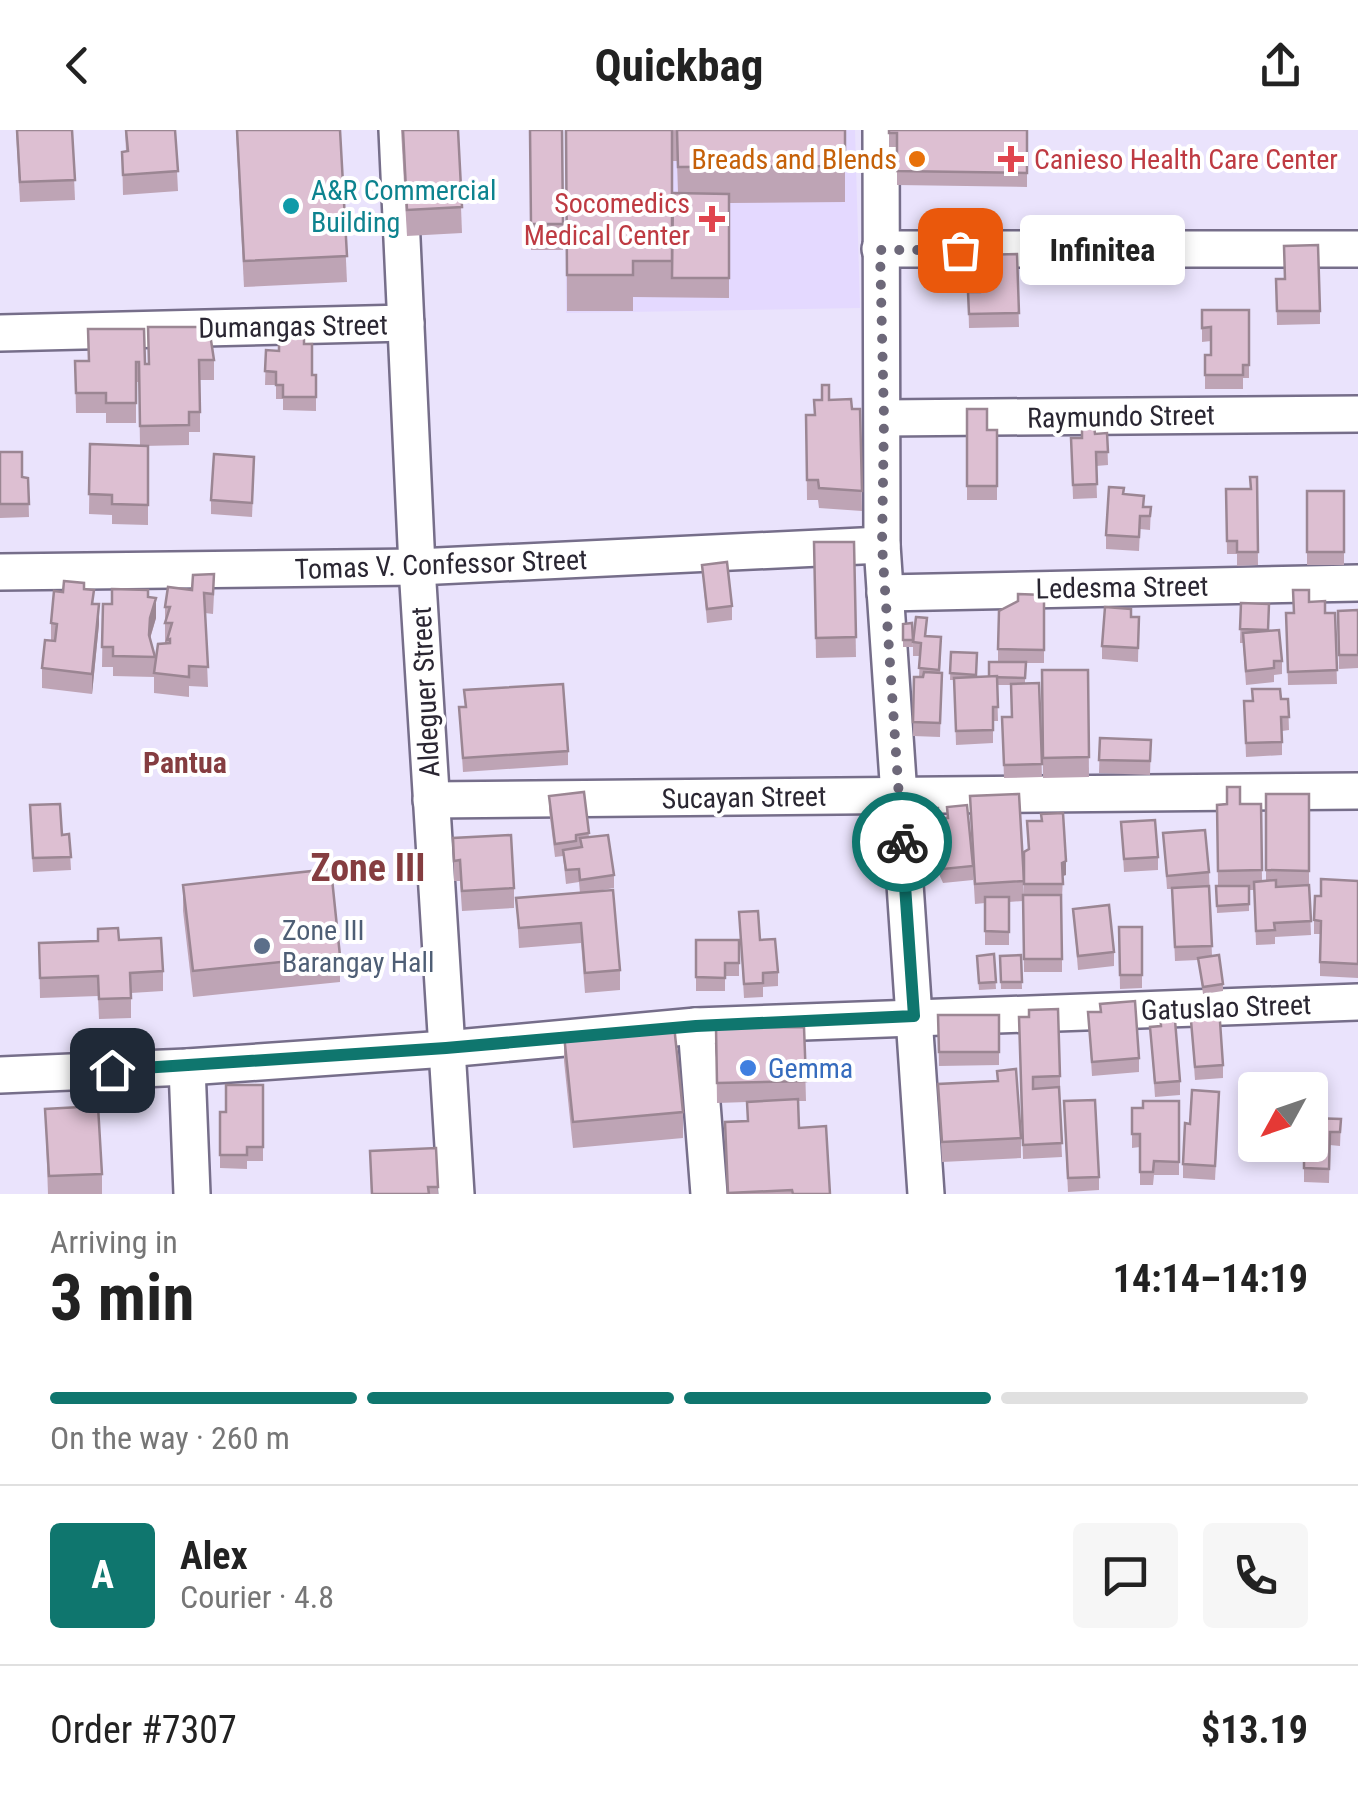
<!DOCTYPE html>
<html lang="en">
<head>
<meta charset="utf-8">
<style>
	body { margin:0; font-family:"Roboto Condensed",sans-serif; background:#f6f6f6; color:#222; height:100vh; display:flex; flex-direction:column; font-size:38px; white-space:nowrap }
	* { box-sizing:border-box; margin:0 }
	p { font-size:32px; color:#767676 }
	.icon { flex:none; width:55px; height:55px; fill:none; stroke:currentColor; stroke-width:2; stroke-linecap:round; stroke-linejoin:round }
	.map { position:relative; height:1064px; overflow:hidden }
	.side { display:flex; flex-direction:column; background:#fff; flex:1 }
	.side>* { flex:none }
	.needle { width:65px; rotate:230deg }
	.tools { position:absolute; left:1238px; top:942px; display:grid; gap:20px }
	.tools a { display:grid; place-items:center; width:90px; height:90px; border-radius:10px; background:#fff; box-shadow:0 5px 15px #0003; font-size:50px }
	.pin { position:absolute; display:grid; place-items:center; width:85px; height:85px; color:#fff; margin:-42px; border-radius:20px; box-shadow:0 5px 15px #0006 }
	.courier { position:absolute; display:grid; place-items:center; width:100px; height:100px; margin:-50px; border:8px solid #0f766e; border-radius:50%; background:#fff; color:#222; box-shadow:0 2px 12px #0007 }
	.bubble { position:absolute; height:70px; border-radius:10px; background:#fff; box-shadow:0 5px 15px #0003; font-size:32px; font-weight:700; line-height:70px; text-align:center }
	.head em { font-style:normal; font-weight:700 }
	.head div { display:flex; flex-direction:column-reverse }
	.head { display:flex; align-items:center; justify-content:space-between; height:170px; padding:0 50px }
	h1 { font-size:65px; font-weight:700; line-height:75px }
	.bar { display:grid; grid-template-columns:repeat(4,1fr); gap:15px 10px; align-content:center; height:120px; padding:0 50px }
	.bar i { height:12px; border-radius:8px; background:#e0e0e0 }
	.bar .active { background:#0f766e }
	.bar p { grid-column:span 4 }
	.line { display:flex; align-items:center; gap:25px; padding:0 50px; border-top:2px solid #e0e0e0 }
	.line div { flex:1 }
	.round { display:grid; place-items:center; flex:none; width:105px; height:105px; border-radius:10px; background:#f6f6f6 }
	header { display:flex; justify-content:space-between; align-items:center; height:130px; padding:0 50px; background:#fff; font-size:45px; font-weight:700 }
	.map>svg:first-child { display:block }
	.built { fill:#e4d9ff }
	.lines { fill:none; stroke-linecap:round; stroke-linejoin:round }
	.minor-casing { stroke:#766e8a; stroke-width:40 }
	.minor { stroke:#fff; stroke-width:35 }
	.wall { fill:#bea4b5; fill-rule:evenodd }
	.shaded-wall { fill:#9b8693 }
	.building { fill:#ddbfd2; stroke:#9b8693; stroke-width:2.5 }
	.done { stroke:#6d6879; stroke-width:10; stroke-dasharray:0 18 }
	.route { stroke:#0f766e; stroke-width:12 }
	.food-dot { fill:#e8710a; stroke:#fff; stroke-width:4 }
	.health-dot { fill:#e0444e; stroke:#fff; stroke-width:4 }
	.culture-dot { fill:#0f9aa8; stroke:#fff; stroke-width:4 }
	.service-dot { fill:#5c6f8a; stroke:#fff; stroke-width:4 }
	.shop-dot { fill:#3f7fe0; stroke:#fff; stroke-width:4 }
	.labels { text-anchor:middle; stroke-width:8; stroke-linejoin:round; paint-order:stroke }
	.food-label { font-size:28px; fill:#c56008; stroke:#fff; text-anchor:end }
	.health-label { font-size:28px; fill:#be3a42; stroke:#fff; text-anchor:start }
	.culture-label { font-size:28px; fill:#0d838f; stroke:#fff; text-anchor:start }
	.street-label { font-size:28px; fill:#2a2632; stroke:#fff }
	.service-label { font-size:28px; fill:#4e5e75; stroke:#fff; text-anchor:start }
	.shop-label { font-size:28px; fill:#366cbe; stroke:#fff; text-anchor:start }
	.neighbourhood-label { font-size:30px; font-weight:bold; fill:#853d40; stroke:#fff }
	.district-label { font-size:38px; font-weight:bold; fill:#853d40; stroke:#fff }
</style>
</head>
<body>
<header><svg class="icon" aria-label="back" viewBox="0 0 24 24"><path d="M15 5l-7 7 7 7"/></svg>Quickbag<svg class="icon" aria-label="share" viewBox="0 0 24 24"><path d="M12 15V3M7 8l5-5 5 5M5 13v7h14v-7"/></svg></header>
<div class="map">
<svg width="1358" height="1064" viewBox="0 0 1358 1064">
	<rect width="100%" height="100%" fill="#eae3fc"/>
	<path class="built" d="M565,0H855L860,178L566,183Z"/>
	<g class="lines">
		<g class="minor-casing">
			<g id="minor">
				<path d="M397,0L417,437L456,1064"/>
				<path d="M881,0L882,415L926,1064"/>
				<path d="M880,119H1358"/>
				<path d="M0,203L406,193"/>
				<path d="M884,288L1358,284"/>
				<path d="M0,442L417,437L882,415"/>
				<path d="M885,463L1358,453"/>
				<path d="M431,670L1358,661"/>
				<path d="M696,896L709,1064"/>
				<path d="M187,937L192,1064"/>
				<path d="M0,945L187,937L446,919L696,896L1358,872"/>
			</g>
		</g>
		<use href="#minor" class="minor"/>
	</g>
	<g class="wall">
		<path d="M16,0H72L75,70L20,72Z"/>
		<path d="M125,0H175L178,61L123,65L122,22L126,21Z"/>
		<path d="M236,0H340L347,152L244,157Z"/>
		<path d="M401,0H458L462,103L407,106Z"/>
		<path d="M530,0H562L563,120H531Z"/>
		<path d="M566,0H845V72L729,73V168L633,167V181H567ZM672,31H677L678,63L672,148Z"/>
		<path d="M889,0H1027V57L897,55V17H889Z"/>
		<path d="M1017,124L1019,197L969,198L968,162H980Z"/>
		<path d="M1276,149L1320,181V194L1277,195Z"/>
		<path d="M1202,180H1249V248H1243V259H1205V225H1211V211L1202,212Z"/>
		<path d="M148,197L214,230V250H200V302H189V315L143,316H148V395L112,394V385L89,384L90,314L140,316L139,252H136V293H106V283H76L75,231H89L88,199L145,234H148Z"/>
		<path d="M304,214L312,245H316V281L283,280V269H276V255H265L266,220L279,221Z"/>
		<path d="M829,270L852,279H860L862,381L819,378L818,370H807L806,285H814Z"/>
		<path d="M967,279L987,300H997V370H967Z"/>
		<path d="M1107,303L1108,335L1096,336L1097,368L1073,369L1071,308H1082L1095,304Z"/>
		<path d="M0,322L22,347L28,348L29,387L0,388Z"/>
		<path d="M254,341L252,387L211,384V370Z"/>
		<path d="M1257,347L1258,435L1237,436V424H1227L1226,359H1251Z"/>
		<rect x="1307" y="361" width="37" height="74"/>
		<path d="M1124,364L1144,377H1151L1150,400L1140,399L1139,421L1106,419V405Z"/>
		<path d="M814,412H854L856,527L816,528Z"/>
		<path d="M702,435L732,476V490L707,493Z"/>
		<path d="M168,457L214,464L213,484L205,483L208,557L189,556V567L154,563V547L113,546V537H102L103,474H112L148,467L156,488L150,509L155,527V538L165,513V477Z"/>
		<path d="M84,459L94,474L99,494L92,564L42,558V538L51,511V493L63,462Z"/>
		<path d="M1044,465V533H1026L1025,539V554L1039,553L1042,647L1004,648L1002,587H1011V555H997L998,591H993V613L956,615L954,550H950L951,522L977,523L976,547H989L998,532V519Z"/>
		<path d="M1309,472L1325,483H1335L1337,554L1288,555L1286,483H1293Z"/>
		<path d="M1241,473L1268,501L1282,531V544L1274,545V552L1246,555L1243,513H1240Z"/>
		<path d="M1358,480V538L1339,539L1338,481Z"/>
		<path d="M1131,487H1139L1138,532L1102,529V516Z"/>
		<path d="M912,493L913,517H903V494Z"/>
		<path d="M927,506L941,521L940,543H942L940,607L913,606L914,547H919L920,526H913V512Z"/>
		<path d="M1042,540H1088L1089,647L1043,648Z"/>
		<path d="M464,560L568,621V635L463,642L459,577H465Z"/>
		<path d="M1288,569L1289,600L1282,601V625L1246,627L1244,571Z"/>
		<path d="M1100,608L1151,610L1150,645L1099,643Z"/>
		<path d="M584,662L589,707L614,745V758L591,762L620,840V860L585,863L581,813L519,818L516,768L580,763L579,752L566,754L563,726L555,727L549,680V666Z"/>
		<path d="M1019,664L1024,765V722L1028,720L1027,691L1066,745L1063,746L1062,768V842H1024L1023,771L1009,772V815H985V773L975,774L973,740V750L943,753L931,726V722L912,723L909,680L939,688H947V677L973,732L970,666Z"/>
		<path d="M1266,664H1309V755L1311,805L1275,807V814L1256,815L1254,760H1249V781L1217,783L1216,756H1218L1217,675L1261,674L1262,751H1266Z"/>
		<path d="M30,689L62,705L69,704L71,740L33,742Z"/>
		<path d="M1121,692L1158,727V740L1124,742Z"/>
		<path d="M1163,703L1209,742L1212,826L1223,854V861L1203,864L1198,830L1175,831L1172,759H1167Z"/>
		<path d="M453,708L514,758V778L462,781L460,751H454Z"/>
		<path d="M1358,751V848L1320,846V804H1314V790L1321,766Z"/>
		<path d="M183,755L340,826V852L193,867L183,781Z"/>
		<path d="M1073,779L1114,822V836L1078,840Z"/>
		<path d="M739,782L760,810L778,842V856L763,857V867L744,868Z"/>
		<path d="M1119,797H1142V858L1120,859Z"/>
		<path d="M119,810L163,841V861L131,863V888L99,889L98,866L40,868L39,813Z"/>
		<path d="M696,810H739V846H725V861H696Z"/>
		<path d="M994,824L996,859L979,860L977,826Z"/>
		<path d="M1021,825L1022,859H1001L1000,826Z"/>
		<path d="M1160,879L1180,951V965L1155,967L1150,897L1160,896Z"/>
		<path d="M1190,879L1223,935V948L1195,950Z"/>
		<path d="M1088,882L1139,928V942L1092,946Z"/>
		<path d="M938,885H999V935L939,936Z"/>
		<path d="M1019,887L1060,946V959H1059L1062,1027L1023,1029Z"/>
		<path d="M804,897L806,971H798L799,998L830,1064H728L725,1006L748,991L747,972L717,973L716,898Z"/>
		<path d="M564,905L683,982V1008L573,1018L564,931Z"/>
		<path d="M997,951L1021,1008V1028L942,1032L938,954Z"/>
		<path d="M263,955V1031H247V1039L220,1038V982H226Z"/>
		<path d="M1179,971V1045H1154L1153,1055H1140V1017L1132,1018V978H1143Z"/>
		<path d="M1219,976L1215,1050L1183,1048V1034L1190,994Z"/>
		<path d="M45,979L102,1044V1064H48Z"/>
		<path d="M1064,985L1099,1047V1060L1068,1062Z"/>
		<path d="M1341,989L1340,1016L1330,1015L1329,1053L1304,1052V1015Z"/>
		<path d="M436,1018L438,1064H371L370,1021Z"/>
	</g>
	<g class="shaded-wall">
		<path d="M156,468V488L150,508V488Z"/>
		<path d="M99,474V494L92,564V544Z"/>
		<path d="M1066,731V745L1062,746V733Z"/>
	</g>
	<g class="building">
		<path d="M17,0H72L75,50L20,52Z"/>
		<path d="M126,0H175L178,41L123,45L122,22L128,21Z"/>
		<path d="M237,0H340L347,126L244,131Z"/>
		<path d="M403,0H458L462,77L407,80Z"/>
		<path d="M530,0H562L563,94H531Z"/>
		<path d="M566,0H672V131H633V145H567Z"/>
		<path d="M677,0H845V36L678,37Z"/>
		<path d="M889,0H1027V43L897,41V3H889Z"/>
		<path d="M673,63L729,64V148H672Z"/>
		<path d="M1318,115L1320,181H1277L1276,149H1285L1284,116Z"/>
		<path d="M1017,124L1019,183L969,184L968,162H980L979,125Z"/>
		<path d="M1202,180H1249V235H1243V245H1205V225H1211V197L1202,198Z"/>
		<path d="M148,197H209L214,230H199L200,282H189V295L140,296L139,232H136V273H106V263H76L75,231H89L88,199H144L145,234H149Z"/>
		<path d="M279,204L304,205V214H312V245H316V267H283V255H276V242L265,241L266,220L279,221Z"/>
		<path d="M822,255H829V270L851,269L852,279H860L862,361L819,358L818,350H807L806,285H815L814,270H822Z"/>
		<path d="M967,279H987V300H997V356H967Z"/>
		<path d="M1082,296H1094L1095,304L1107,303L1108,322H1096L1097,354L1073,355L1071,308H1082Z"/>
		<path d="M90,314L148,316V375L112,374V365L89,364Z"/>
		<path d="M0,322H22V347L28,348L29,374H0Z"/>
		<path d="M214,324L254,327L252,373L211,370Z"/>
		<path d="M1250,347H1257L1258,422H1237V411H1227L1226,359H1251Z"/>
		<path d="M1109,357L1124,358L1123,364L1144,366L1143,377H1151L1150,386H1140L1139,407L1106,405Z"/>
		<rect x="1307" y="361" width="37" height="61"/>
		<path d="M814,412H854L856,507L816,508Z"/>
		<path d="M727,432L732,476L707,479L702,435Z"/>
		<path d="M214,444L213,464L204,463L208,537L189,536V547L154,543L158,514L170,513V509L167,510L172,493H165L170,477H165L168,457L192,460L193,445Z"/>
		<path d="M64,451L84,453V459L94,460L92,474H99L92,544L42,538L45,510L55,511L57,494L51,493L54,461L63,462Z"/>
		<path d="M112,459L148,460V467L156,468L150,488L149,505L155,527L113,526V517H102L103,474H112Z"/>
		<path d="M1293,460H1309V472L1325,471V483H1335L1337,540L1288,542L1286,483H1294Z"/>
		<path d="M1018,464L1044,465V520L998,519L999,481L1018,471Z"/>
		<path d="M1241,473L1269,474L1268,500L1240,499Z"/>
		<path d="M1105,477L1131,479V487H1139L1138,518L1102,516Z"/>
		<path d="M1358,480V525H1339L1338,481Z"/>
		<path d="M916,487L927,488L925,506L941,507L939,540L919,538L921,513L913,512Z"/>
		<path d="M912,493L913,510H903V494Z"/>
		<path d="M1279,500L1282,531H1274V538L1246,541L1243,503Z"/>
		<path d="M951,522L977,523L976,545L950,543Z"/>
		<path d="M989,532H1026L1025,548L989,547Z"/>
		<path d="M1042,540H1088L1089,627L1043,628Z"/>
		<path d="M924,542L942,543L940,593L913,592L914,547H923Z"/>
		<path d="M997,546L998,577H993V600L956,601L954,548Z"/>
		<path d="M1039,553L1042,634L1004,635L1002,587H1012L1011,554Z"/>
		<path d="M563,554L568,621L463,628L459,577H466L464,560Z"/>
		<path d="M1252,559H1280L1281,569H1288L1289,587H1281L1282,612L1246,613L1244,571H1253Z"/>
		<path d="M1100,608L1151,610L1150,631L1099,630Z"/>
		<path d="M1227,657H1240V674H1261L1262,740L1218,741L1217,675L1227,674Z"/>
		<path d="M584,662L589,703L576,705V711L555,714L549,666Z"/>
		<path d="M1019,664L1024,751L975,754L970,666Z"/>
		<path d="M1266,664H1309V741L1266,740Z"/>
		<path d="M60,674L62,705L69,704L71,727L33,728L30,675Z"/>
		<path d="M967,675L973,736L943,739L931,712L941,707L912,710L909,680L938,678L939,688H948L947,677Z"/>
		<path d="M1063,683L1066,731L1062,733L1063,754H1024V722L1029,719L1027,691H1042L1041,684Z"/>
		<path d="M1155,690L1158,727L1124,729L1121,692Z"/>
		<path d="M1205,700L1209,742L1167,746L1163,703Z"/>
		<path d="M511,705L514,758L462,761L460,730L454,731L453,708Z"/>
		<path d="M608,705L614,745L580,750L579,739L566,740L563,720L582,717L580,708Z"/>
		<path d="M331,739L340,826L193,841L183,755Z"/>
		<path d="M1321,749L1358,751V834L1320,832L1321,791L1314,790L1315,766H1321Z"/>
		<path d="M1276,750V757L1309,755L1311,791L1274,793L1275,800L1256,801L1254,752Z"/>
		<path d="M1209,756L1212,816L1175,817L1172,758Z"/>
		<path d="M1216,756H1249V774L1217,776Z"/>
		<path d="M613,760L620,840L585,843L581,793L519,798L516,768Z"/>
		<path d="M1023,765H1061L1062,829H1024Z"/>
		<path d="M985,767H1009V802L985,801Z"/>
		<path d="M1109,775L1114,822L1078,826L1073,779Z"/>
		<path d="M758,781L760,810L775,809L778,842L763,843V853L744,854L739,782Z"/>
		<path d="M1119,797H1142V845H1120Z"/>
		<path d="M118,798L119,810L161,808L163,841L130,843L131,868L99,869L98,846L40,848L39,813L98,811V799Z"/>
		<path d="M696,810H739V833H725V848L696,847Z"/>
		<path d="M994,824L996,852L979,853L977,826Z"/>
		<path d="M1021,825L1022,852H1001L1000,826Z"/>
		<path d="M1219,825L1223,854L1203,857L1198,828Z"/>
		<path d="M1135,871L1139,928L1092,932L1088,882H1101L1100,874Z"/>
		<path d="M1219,877L1223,935L1195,937L1190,879Z"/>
		<path d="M1174,878L1180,951L1155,953L1150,897L1161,896L1160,879Z"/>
		<path d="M1058,879L1060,946L1033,947V959L1059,957L1062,1013L1023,1015L1019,887H1029V880Z"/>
		<path d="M938,885H999V922H939Z"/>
		<path d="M674,895L683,982L573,992L564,905Z"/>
		<path d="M804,897L806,951L717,953L716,898Z"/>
		<path d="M1016,939L1021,1008L942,1012L938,954L998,951L997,941Z"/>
		<path d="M226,955H263V1017H247V1025H220V982H226Z"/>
		<path d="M1192,960L1219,962L1215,1036L1183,1034L1185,993L1190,994Z"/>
		<path d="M798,969L799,998L826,996L830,1064H793L792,1060L728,1063L725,992L748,991L747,972Z"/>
		<path d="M1095,970L1099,1047L1068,1048L1064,971Z"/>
		<path d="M1143,971H1179V1032L1154,1031L1153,1042H1140V1004H1132V978H1143Z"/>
		<path d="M98,976L102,1044L49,1046L45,979Z"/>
		<path d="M1310,988L1341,989L1340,1002H1330L1329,1039L1304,1038V1015H1310Z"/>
		<path d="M436,1018L438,1057H428L429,1064H372L370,1021Z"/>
	</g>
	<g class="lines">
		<path class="done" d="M902,712L882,415L884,288L880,120H960"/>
		<path class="route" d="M112,940L446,918L696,896L914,886L902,712"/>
	</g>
	<circle class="food-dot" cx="917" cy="29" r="10"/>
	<g class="health-dot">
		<path d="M1006 14h10v10h10v10h-10v10h-10v-10h-10v-10h10z"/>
		<path d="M707 74h10v10h10v10h-10v10h-10v-10h-10v-10h10z"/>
	</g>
	<circle class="culture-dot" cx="291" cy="76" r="10"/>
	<circle class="service-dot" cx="262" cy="816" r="10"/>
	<circle class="shop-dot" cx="748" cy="938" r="10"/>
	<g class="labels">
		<g class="food-label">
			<text x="897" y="39">Breads and Blends</text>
		</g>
		<g class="health-label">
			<text x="1034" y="39">Canieso Health Care Center</text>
			<text x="690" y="83" text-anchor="end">Socomedics<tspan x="690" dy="32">Medical Center</tspan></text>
		</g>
		<g class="culture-label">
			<text x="311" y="70">A&amp;R Commercial<tspan x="311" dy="32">Building</tspan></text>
		</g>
		<g class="street-label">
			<text transform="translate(293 196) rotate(-1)" y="10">Dumangas Street</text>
			<text transform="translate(1121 286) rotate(-1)" y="10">Raymundo Street</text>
			<text transform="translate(441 434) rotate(-2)" y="10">Tomas V. Confessor Street</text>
			<text transform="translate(1122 457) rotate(-1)" y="10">Ledesma Street</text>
			<text transform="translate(425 562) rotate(-93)" y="10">Aldeguer Street</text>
			<text transform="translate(744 667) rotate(-1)" y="10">Sucayan Street</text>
			<text transform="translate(1226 877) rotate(-2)" y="10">Gatuslao Street</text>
		</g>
		<g class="service-label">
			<text x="282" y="810">Zone III<tspan x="282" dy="32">Barangay Hall</tspan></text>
		</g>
		<g class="shop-label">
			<text x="768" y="948">Gemma</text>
		</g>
		<g class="neighbourhood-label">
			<text x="185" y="643">Pantua</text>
		</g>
		<g class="district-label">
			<text x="368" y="751">Zone III</text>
		</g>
	</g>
</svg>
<div class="tools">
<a><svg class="needle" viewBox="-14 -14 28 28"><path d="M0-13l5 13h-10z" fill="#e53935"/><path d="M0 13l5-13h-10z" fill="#767676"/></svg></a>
</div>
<div class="pin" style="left:960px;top:120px;background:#ea580c"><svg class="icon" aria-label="bag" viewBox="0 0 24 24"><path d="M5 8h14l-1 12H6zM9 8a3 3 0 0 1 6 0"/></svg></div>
<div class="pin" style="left:112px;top:940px;background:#1f2937"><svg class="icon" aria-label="home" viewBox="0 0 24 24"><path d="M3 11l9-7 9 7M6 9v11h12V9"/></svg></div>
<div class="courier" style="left:902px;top:712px"><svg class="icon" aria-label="bike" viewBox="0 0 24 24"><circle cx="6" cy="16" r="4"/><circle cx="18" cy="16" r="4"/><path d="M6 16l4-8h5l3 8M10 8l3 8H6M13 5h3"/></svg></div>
<div class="bubble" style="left:1020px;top:85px;width:165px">Infinitea</div>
</div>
<section class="side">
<div class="head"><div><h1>3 min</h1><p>Arriving in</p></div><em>14:14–14:19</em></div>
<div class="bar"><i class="active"></i><i class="active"></i><i class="active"></i><i></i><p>On the way · 260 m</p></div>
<div class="line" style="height:180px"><b class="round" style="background:#0f766e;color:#fff">A</b><div><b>Alex</b><p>Courier · 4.8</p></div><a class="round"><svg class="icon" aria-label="chat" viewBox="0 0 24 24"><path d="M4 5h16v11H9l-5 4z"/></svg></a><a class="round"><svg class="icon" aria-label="phone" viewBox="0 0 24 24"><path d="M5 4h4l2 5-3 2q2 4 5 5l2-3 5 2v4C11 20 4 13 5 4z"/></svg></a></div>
<div class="line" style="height:130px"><div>Order #7307</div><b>$13.19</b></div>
</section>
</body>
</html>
